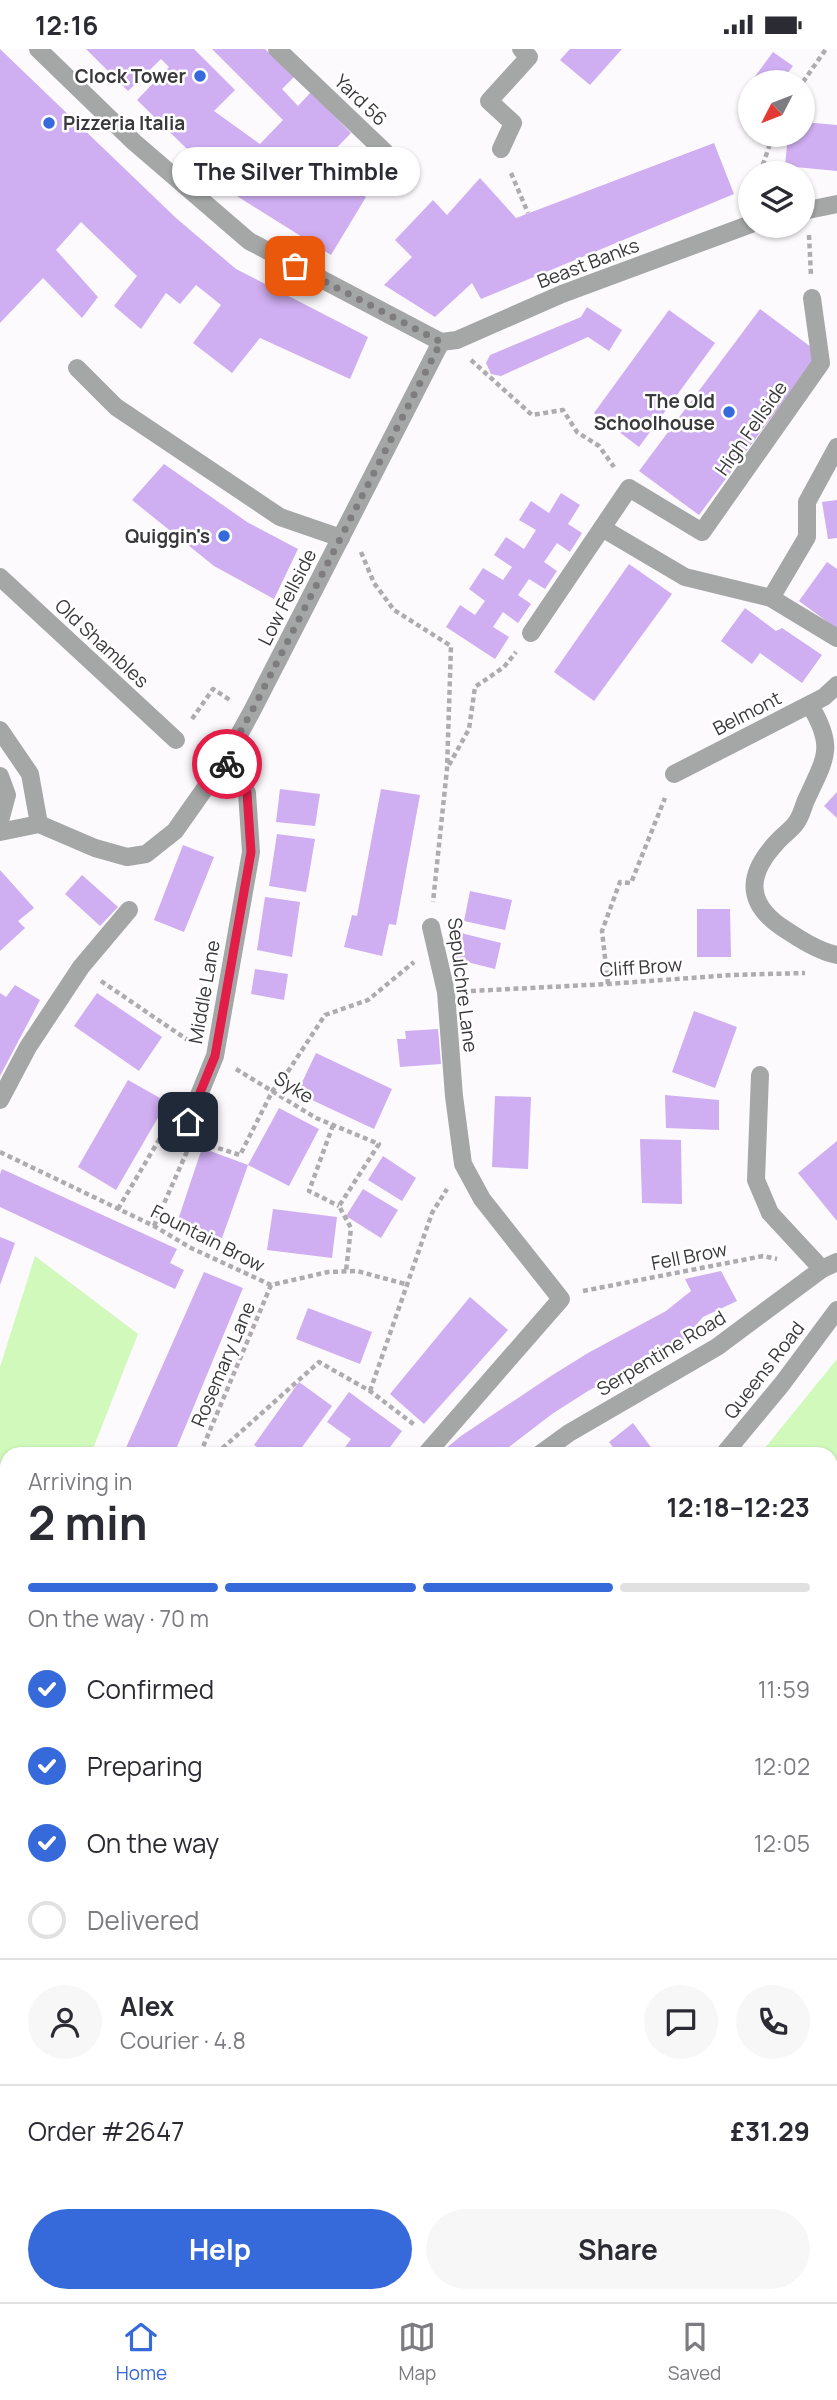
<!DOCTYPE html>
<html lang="en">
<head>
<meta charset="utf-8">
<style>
	body { margin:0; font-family:Manrope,sans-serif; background:#f7f7f7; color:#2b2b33; height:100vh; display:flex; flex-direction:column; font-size:26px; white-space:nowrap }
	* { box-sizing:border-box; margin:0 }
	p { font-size:23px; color:#7c7c81 }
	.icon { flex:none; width:38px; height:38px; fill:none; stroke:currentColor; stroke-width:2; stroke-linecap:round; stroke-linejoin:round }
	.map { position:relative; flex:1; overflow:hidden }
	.side { position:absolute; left:0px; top:1398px; width:838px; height:856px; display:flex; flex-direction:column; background:#fff; border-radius:21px 21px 0 0; box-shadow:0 2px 5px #0004 }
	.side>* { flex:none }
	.needle { width:46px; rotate:228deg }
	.tools { position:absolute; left:738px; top:21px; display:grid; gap:14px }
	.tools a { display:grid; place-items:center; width:77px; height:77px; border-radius:50%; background:#fff; box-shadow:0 2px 5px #0004; font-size:35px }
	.pin { position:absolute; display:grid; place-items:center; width:60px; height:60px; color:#fff; margin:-30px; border-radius:14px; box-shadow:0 4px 10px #0006 }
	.courier { position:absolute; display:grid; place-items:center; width:70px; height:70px; margin:-35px; border:5px solid #e11d48; border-radius:50%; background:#fff; color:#222; box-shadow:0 2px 9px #0007 }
	.bubble { position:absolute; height:49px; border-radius:24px; background:#fff; box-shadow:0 2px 5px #0004; font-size:23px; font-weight:700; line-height:49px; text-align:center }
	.head em { font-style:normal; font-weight:700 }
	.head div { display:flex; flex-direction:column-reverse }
	.head { display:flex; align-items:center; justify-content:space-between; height:119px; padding:0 28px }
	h1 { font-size:46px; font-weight:700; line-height:52px }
	.bar { display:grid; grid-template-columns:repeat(4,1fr); gap:10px 7px; align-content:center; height:84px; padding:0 28px }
	.bar i { height:9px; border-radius:5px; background:#e1e1e2 }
	.bar .selected { background:#366ada }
	.bar p { grid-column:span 4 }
	.line { display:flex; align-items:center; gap:18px; padding:0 28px; border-top:2px solid #e1e1e2 }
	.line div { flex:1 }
	.round { display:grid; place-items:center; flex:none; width:74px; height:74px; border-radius:37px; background:#f7f7f7 }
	ol { padding:0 28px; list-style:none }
	li { display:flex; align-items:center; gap:21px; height:77px }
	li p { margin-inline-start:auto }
	li .icon { padding:7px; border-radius:50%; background:#366ada; color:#fff; stroke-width:4 }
	li:last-child { color:#7c7c81 }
	li i { width:38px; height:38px; border:4px solid #e1e1e2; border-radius:50% }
	.button { display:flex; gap:14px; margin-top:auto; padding:14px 28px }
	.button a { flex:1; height:80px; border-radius:42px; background:#366ada; color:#fff; font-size:28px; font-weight:700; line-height:80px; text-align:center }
	.button a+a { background:#f7f7f7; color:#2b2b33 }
	.status { display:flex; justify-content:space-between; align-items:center; height:49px; padding:0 35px; background:#fff; direction:ltr }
	.status svg { height:19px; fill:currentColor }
	.dock { display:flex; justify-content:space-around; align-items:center; height:98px; border-top:2px solid #e1e1e2; background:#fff; font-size:19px; color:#7c7c81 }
	.dock a { display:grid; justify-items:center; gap:4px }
	.dock .selected { color:#366ada }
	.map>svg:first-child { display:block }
	.green { fill:#d0f9bb }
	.building { fill:#cfaef1 }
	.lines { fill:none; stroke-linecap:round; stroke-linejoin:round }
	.path { stroke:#aeacaf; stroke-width:4.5; stroke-dasharray:5 3.5; stroke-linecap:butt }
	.minor { stroke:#a4a7a6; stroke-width:18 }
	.done { stroke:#7e7c7f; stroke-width:7; stroke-dasharray:0 12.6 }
	.route { stroke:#e11d48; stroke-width:9 }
	.poi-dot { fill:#366ada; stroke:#fff; stroke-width:2.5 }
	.labels { text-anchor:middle; stroke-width:5; stroke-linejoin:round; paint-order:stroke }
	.poi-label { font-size:19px; font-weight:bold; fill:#39383a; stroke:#fff; text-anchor:end }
	.street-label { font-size:19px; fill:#39383a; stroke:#fff }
</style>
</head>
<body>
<div class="status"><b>12:16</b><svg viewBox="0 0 49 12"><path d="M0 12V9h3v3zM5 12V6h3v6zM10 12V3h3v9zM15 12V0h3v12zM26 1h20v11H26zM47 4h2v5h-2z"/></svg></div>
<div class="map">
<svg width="837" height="2253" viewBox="0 0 837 2253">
	<rect width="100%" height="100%" fill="#fdfafe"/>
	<g class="green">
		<path d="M35,1207L138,1285L91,1405H7V1417L0,1414V1318Z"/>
		<path d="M837,1310V2253H502V2247H831V1405H760Z"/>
		<path d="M7,1460V1550L0,1545V1482Z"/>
		<path d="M7,1967V2086L0,2077V1973Z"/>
	</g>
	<g class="building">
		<path d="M0,0L176,169L236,220L368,288L350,330L260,289L232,324L193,294L221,256L196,236L180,255L166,244L141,280L114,257L137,227L81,173L56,201L98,248L82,269L43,229L0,274Z"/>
		<path d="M86,0H194L235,41L214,62L260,95L283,71L212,0H265L294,28L282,40L298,57L311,43L351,84L322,114L366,148L331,206L232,144L137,51L169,18L161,10L128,42Z"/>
		<path d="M570,0H622L590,36L560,11Z"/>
		<path d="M773,3L793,17L781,33H751V45L745,41Z"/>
		<path d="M803,73L837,76V122L785,117L788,86H803Z"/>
		<path d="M714,94L734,145L481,250L472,234L435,268L384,236L412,208L395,191L433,151L447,166L480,129L516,169Z"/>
		<path d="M587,258L622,281L609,302L588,288L501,327L491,325L486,314L490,306L581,268Z"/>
		<path d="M760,260L819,304L699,466L639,422Z"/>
		<path d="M669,261L715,294L639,398L594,364Z"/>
		<path d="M164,415L247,473L298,500L274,550L214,517L132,451Z"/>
		<path d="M561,444L580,456L568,475L582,484L570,503L557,494L544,513L557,522L545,540L529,530L518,546L531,555L518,574L503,563L493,578L509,588L495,610L446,578L460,556L475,566L485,552L469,540L483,519L503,531L512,518L494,506L506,488L524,500L536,481L519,471L531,452L549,464Z"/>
		<path d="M837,451V489L828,490L822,453Z"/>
		<path d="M827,513L837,520V580L799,552Z"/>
		<path d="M629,515L672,545L594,652L554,623Z"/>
		<path d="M745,559L776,582L782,579L822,606L802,634L760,604L752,615L721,592Z"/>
		<path d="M280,740L320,745L315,777L276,773Z"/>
		<path d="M381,740L420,746L396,876L389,875L382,907L344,898L352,866L357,867Z"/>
		<path d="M837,743V769L824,757Z"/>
		<path d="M277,785L315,790L306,843L269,837Z"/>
		<path d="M183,796L214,808L184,883L154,871Z"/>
		<path d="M0,821L34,859L18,872L25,879L0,902Z"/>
		<path d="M82,826L118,858L100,877L65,845Z"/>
		<path d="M470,842L512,851L505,881L464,872Z"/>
		<path d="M265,848L300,853L292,908L257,901Z"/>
		<path d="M697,860H730L731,908H697Z"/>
		<path d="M461,884L501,894L495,920L455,910Z"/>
		<path d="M255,920L288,925L284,951L251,945Z"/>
		<path d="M15,936L40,951L0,1027V944L6,948Z"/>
		<path d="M97,944L162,988L139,1022L74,977Z"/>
		<path d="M694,962L737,978L715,1039L672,1023Z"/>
		<path d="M438,980L441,1015L400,1018L397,990H406L405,982Z"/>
		<path d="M316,1004L392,1040L374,1080L297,1044Z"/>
		<path d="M128,1031L167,1053L116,1141L78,1118Z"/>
		<path d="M665,1046L719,1051V1081L666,1079Z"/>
		<path d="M495,1047L531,1048L528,1120L492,1118Z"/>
		<path d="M279,1059L319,1080L289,1137L248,1116Z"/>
		<path d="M640,1090L681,1091L682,1155L642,1154Z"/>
		<path d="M837,1092V1172L798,1124Z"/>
		<path d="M202,1099L248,1116L222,1189L177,1174Z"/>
		<path d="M383,1107L416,1129L402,1152L368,1131Z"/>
		<path d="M2,1120L177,1200L170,1214L184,1221L175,1240L0,1158V1125Z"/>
		<path d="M363,1140L398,1161L381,1189L346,1167Z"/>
		<path d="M273,1160L337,1168L332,1209L267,1201Z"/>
		<path d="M0,1188L15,1194L0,1236Z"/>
		<path d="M721,1222L737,1252L703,1268L683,1291L588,1342L552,1365L500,1405H439L461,1387L551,1327L588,1304L666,1262L691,1242L685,1230Z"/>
		<path d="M204,1223L243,1239L174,1405H135L125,1401Z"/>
		<path d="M470,1248L508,1281L424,1375L390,1345Z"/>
		<path d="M308,1259L372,1283L360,1315L296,1290Z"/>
		<path d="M299,1333L332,1357L297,1405H266L254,1396Z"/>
		<path d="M349,1343L402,1382L385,1405H340L351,1390L327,1373Z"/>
		<path d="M633,1374L656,1405H618L609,1393Z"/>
		<path d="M7,1822V1907L0,1915V1829Z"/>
	</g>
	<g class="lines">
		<g class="path">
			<path d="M803,33L826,0"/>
			<path d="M511,124L528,164"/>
			<path d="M760,124L773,86"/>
			<path d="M809,186L811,227"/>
			<path d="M471,311L532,366L563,361L577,383L599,397L614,418"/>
			<path d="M361,503L374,534L394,561L451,597L447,720L433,853"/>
			<path d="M192,670L213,640L230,651"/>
			<path d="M449,716L469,680L475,638L504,618L516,603"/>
			<path d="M101,932L192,994"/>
			<path d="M608,935L602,882L620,833L631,834L665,749"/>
			<path d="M471,942L608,935L731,926L805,924"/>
			<path d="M236,1020L316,1069L379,1095L339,1157L351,1179L346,1222"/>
			<path d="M333,1076L309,1142L339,1157"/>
			<path d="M202,1094L240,1106L273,1041L283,1030L325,966L368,951L414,913"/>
			<path d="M0,1103L154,1177L191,1199L271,1236L328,1223L357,1222L409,1236"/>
			<path d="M118,1160L163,1084L167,1083"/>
			<path d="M154,1177L189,1098"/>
			<path d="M583,1242L763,1207L777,1210"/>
			<path d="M370,1342L432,1164L447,1140"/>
			<path d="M200,1405L271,1236"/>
			<path d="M216,1405L319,1313L370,1342L416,1377"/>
			<path d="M0,1786L7,1790"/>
			<path d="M486,2247V2253"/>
			<path d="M662,2247V2253"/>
		</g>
		<g class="minor">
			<path d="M38,0L134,93L249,192L441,293"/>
			<path d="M277,0L385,103"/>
			<path d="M501,100L513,74L489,52L529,8L521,0"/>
			<path d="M803,162L837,155"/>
			<path d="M441,293L457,291L562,245L751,175"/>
			<path d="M77,319L116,358L280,468L341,489"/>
			<path d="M602,479L629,439L702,483L821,314L812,249"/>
			<path d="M0,528L176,691"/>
			<path d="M771,549L807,488V453L837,398"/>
			<path d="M531,584L602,479L685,528L771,549L837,589"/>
			<path d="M810,656C835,698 826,708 807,749C803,757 802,766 796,774C791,781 783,786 777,793C749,823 744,851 780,877C797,888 817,902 837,906"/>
			<path d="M0,681L30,725L39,775"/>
			<path d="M674,725L824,648L837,636"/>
			<path d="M0,727L7,746L0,772"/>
			<path d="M0,783L39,775L95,799L127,808L146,805L175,782L225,711L252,662L441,293"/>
			<path d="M760,1026L756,1131L770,1164L822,1220"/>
			<path d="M0,1051L28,998L81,918L129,861"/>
			<path d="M188,1073L215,1007L251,803L247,744L225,711"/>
			<path d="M426,1405L561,1250L482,1150L463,1115L454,1047L446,943L431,878"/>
			<path d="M540,1405L569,1384L717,1298L822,1220L837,1213"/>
			<path d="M724,1405L782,1335L837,1261"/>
			<path d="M0,1958L7,1952"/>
			<path d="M73,2253L80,2247"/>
		</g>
	</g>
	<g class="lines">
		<path class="done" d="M227,715L225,710L252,662L441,293L295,217"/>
		<path class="route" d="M188,1073L215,1007L251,803L247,744L227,715"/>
	</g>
	<g class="poi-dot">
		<circle cx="200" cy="27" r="7"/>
		<circle cx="49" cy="74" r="7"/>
		<circle cx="729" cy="363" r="7"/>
		<circle cx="224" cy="487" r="7"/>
	</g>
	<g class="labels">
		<g class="poi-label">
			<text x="186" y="34">Clock Tower</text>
			<text x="63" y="81" text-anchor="start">Pizzeria Italia</text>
			<text x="715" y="359">The Old<tspan x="715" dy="22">Schoolhouse</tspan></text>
			<text x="210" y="494">Quiggin's</text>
		</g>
		<g class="street-label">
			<text transform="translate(361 51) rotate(44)" y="7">Yard 56</text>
			<text transform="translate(588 214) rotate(-21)" y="7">Beast Banks</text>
			<text transform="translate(751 379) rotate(-55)" y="7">High Fellside</text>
			<text transform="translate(287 548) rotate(-63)" y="7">Low Fellside</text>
			<text transform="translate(102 594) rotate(43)" y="7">Old Shambles</text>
			<text transform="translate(747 664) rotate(-27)" y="7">Belmont</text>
			<text transform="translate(641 918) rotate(-4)" y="7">Cliff Brow</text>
			<text transform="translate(463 936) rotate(83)" y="7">Sepulchre Lane</text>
			<text transform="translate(204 943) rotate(-80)" y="7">Middle Lane</text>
			<text transform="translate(294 1038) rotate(32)" y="7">Syke</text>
			<text transform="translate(208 1189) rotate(27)" y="7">Fountain Brow</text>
			<text transform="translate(689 1207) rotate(-11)" y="7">Fell Brow</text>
			<text transform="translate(661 1304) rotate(-31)" y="7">Serpentine Road</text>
			<text transform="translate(223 1315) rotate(-67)" y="7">Rosemary Lane</text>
			<text transform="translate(764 1321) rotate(-52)" y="7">Queens Road</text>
		</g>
	</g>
</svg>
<div class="tools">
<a><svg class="needle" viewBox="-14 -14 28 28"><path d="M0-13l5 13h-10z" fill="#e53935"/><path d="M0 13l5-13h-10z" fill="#7c7c81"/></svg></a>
<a><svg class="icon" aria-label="layers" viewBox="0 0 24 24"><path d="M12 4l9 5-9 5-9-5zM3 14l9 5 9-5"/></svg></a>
</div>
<div class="pin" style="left:295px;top:217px;background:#ea580c"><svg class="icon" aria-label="bag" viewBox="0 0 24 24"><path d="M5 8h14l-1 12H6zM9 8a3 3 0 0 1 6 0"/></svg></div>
<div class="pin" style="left:188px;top:1073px;background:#1f2937"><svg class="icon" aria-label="home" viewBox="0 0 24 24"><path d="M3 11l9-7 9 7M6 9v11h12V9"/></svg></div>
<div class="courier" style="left:227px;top:715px"><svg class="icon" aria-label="bike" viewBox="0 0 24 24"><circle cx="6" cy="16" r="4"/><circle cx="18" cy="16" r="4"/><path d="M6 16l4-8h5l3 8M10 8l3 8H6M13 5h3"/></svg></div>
<div class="bubble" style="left:172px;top:98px;width:248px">The Silver Thimble</div>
<section class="side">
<div class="head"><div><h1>2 min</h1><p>Arriving in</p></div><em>12:18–12:23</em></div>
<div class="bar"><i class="selected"></i><i class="selected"></i><i class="selected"></i><i></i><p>On the way · 70 m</p></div>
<ol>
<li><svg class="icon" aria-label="check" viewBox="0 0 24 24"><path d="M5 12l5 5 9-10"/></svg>Confirmed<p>11:59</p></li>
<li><svg class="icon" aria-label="check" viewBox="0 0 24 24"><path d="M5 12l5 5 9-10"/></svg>Preparing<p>12:02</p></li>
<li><svg class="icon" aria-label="check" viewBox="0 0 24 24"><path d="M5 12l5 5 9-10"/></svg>On the way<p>12:05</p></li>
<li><i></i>Delivered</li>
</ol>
<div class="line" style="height:126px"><a class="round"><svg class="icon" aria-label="person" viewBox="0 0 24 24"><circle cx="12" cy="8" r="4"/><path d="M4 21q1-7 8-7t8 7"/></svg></a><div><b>Alex</b><p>Courier · 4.8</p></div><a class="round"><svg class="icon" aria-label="chat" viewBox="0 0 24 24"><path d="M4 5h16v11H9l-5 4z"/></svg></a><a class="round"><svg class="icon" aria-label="phone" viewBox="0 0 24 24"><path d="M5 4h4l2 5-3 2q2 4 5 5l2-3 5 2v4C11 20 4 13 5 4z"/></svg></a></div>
<div class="line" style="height:91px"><div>Order #2647</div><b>£31.29</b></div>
<div class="button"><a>Help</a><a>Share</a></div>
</section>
</div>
<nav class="dock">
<a class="selected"><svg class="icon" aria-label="home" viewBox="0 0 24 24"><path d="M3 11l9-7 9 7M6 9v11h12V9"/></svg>Home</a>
<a><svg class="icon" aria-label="map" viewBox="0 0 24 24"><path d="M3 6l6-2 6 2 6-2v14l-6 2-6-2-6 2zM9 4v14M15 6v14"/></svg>Map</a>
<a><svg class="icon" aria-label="saved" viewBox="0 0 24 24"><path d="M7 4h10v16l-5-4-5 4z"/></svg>Saved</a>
</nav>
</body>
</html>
